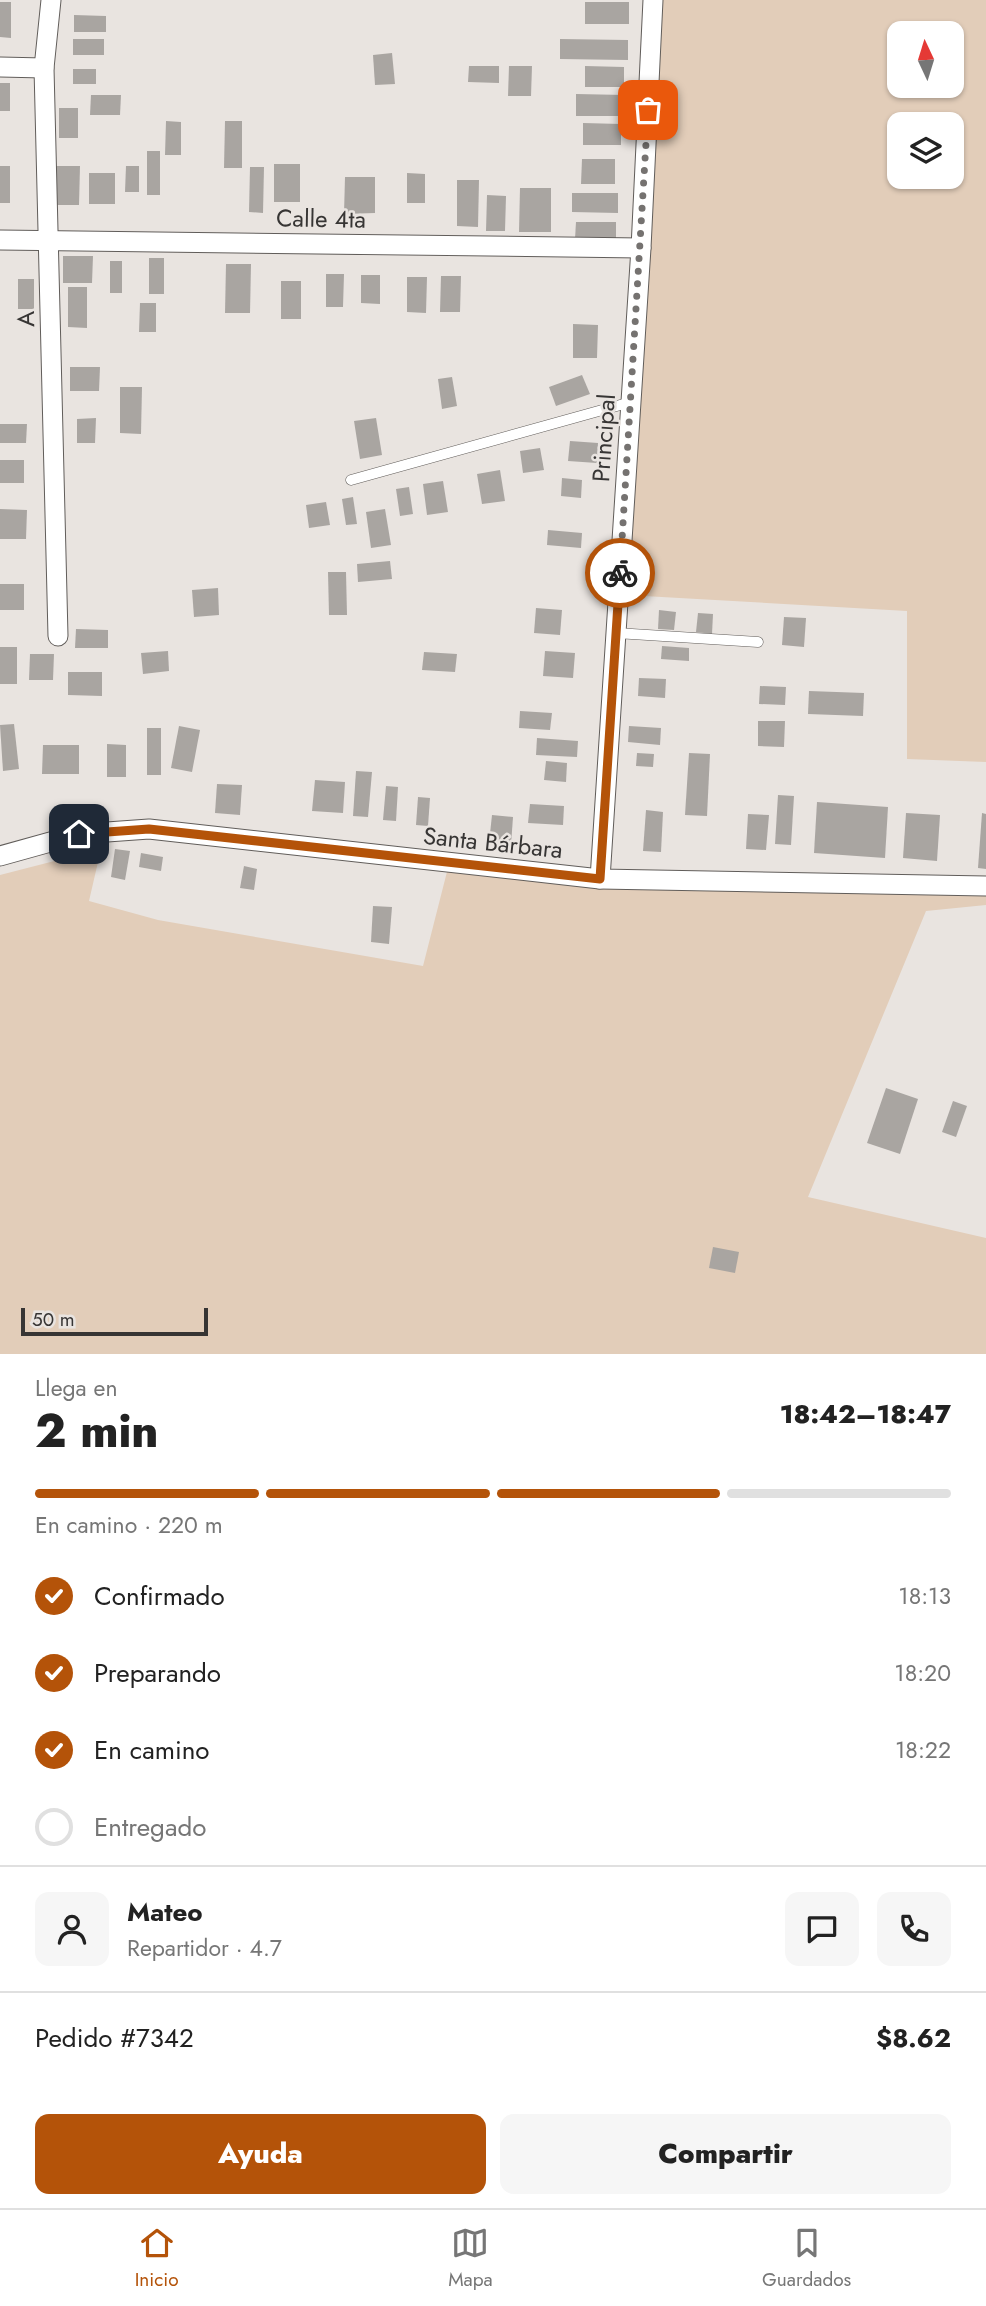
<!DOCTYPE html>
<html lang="es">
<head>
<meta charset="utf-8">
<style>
	body { margin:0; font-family:Jost,sans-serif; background:#f6f6f6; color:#222; height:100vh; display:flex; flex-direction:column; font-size:26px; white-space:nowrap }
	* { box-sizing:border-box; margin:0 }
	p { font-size:23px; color:#767676 }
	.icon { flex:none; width:38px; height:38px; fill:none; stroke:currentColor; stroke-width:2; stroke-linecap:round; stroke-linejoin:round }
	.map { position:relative; height:1354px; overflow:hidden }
	.details { display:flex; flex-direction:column; background:#fff; flex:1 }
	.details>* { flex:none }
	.needle { width:46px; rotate:356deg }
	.tools { position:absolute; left:887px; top:21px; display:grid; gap:14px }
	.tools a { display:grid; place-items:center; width:77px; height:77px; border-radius:14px; background:#fff; box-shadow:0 2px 5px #0004; font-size:35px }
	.scale { position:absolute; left:21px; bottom:18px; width:187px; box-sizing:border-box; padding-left:7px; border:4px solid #373534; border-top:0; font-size:19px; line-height:24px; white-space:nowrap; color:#373534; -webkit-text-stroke:5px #e9e4e0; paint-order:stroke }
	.pin { position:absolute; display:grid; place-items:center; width:60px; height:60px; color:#fff; margin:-30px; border-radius:14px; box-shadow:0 4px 10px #0006 }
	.courier { position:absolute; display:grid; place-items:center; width:70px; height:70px; margin:-35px; border:5px solid #b45309; border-radius:50%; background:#fff; color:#222; box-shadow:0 2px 9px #0007 }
	.summary em { font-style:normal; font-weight:800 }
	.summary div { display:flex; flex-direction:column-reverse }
	.summary { display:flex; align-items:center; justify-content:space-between; height:119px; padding:0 35px }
	h1 { font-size:46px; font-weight:800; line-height:52px }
	.bar { display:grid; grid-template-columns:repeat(4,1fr); gap:10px 7px; align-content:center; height:84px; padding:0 35px }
	.bar i { height:9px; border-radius:5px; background:#e0e0e0 }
	.bar .active { background:#b45309 }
	.bar p { grid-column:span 4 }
	.line { display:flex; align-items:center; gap:18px; padding:0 35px; border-top:2px solid #e0e0e0 }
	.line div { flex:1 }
	.round { display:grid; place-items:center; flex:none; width:74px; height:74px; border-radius:14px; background:#f6f6f6 }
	ol { padding:0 35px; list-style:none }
	li { display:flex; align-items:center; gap:21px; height:77px }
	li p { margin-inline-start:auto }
	li .icon { padding:7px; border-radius:50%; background:#b45309; color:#fff; stroke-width:4 }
	li:last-child { color:#767676 }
	li i { width:38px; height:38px; border:4px solid #e0e0e0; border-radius:50% }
	.action { display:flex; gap:14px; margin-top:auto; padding:14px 35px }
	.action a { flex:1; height:80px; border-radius:14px; background:#b45309; color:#fff; font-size:28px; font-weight:800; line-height:80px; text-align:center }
	.action a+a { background:#f6f6f6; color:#222 }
	.dock { display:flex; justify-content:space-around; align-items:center; height:98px; border-top:2px solid #e0e0e0; background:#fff; font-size:19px; color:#767676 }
	.dock a { display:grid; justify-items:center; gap:4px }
	.dock .active { color:#b45309 }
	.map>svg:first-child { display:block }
	.green { fill:#e2cdb9; fill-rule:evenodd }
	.building { fill:#a9a5a1 }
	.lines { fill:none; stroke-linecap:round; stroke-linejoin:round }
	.service-casing { stroke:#615d5a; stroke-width:11 }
	.minor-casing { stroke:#615d5a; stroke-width:21 }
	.service { stroke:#fff; stroke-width:10 }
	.minor { stroke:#fff; stroke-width:19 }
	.done { stroke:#757270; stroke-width:7; stroke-dasharray:0 12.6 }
	.route { stroke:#b45309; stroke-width:9 }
	.labels { text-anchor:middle; stroke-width:5; stroke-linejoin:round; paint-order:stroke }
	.street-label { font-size:24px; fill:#373534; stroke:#e9e4e0 }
</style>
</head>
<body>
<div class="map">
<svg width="986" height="1354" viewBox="0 0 986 1354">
	<rect width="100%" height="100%" fill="#e9e4e0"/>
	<g class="green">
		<path d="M659,0H986V762L907,759V611L626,595ZM900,33H952V86H900ZM900,124H952V177H900Z"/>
		<path d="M101,849L89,901L158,920L423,966L450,860L986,893V905L926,911L808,1197L986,1238V1354H0V875Z"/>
	</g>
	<g class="building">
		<path d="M0,2H11V38L0,37Z"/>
		<rect x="585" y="2" width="44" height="22"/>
		<path d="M74,15L106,16V32H74Z"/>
		<rect x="73" y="39" width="31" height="16"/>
		<path d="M560,39L628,40V60L560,59Z"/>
		<path d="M392,53L395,84L375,85L373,55Z"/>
		<path d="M469,66H499V83L468,82Z"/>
		<path d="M509,66H532L531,96H508Z"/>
		<path d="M585,66L624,67V87H585Z"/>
		<rect x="73" y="69" width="23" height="15"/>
		<rect x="0" y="83" width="10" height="28"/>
		<path d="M576,94L625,95V116H576Z"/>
		<path d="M91,95H121L120,115H90Z"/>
		<rect x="59" y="108" width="19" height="30"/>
		<path d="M166,121L181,122V155H165Z"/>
		<path d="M225,121H242V168H224Z"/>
		<path d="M583,123L621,124V145H583Z"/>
		<rect x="147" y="151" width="13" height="44"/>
		<path d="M582,159H615V184H581Z"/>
		<rect x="274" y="164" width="26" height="38"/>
		<rect x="0" y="166" width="10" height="37"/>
		<path d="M55,166H80L79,205H55Z"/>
		<path d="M126,166H139V192H125Z"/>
		<path d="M250,167H264L263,213L249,212Z"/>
		<rect x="89" y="173" width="26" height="31"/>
		<path d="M407,173L425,174V203H407Z"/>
		<path d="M345,177H375V213L344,214Z"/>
		<path d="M457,180H479L478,227L457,226Z"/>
		<path d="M520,188H551V232H519Z"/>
		<path d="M572,193H618V213L572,212Z"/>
		<path d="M487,195L506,196L505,231H486Z"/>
		<path d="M576,222H616V239H575Z"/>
		<path d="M63,256H93L92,283H63Z"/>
		<rect x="149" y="258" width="15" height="36"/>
		<rect x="110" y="261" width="12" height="32"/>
		<path d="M226,264H251L250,313H225Z"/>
		<path d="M326,274H344L343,307H326Z"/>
		<path d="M361,275H380V304L361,303Z"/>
		<path d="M441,276H461L460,312H440Z"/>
		<path d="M407,277H427L426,313L407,312Z"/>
		<rect x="18" y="279" width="16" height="30"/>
		<rect x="281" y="281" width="20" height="38"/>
		<path d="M68,287H87V328L68,327Z"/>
		<path d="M140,303H156V332H139Z"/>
		<path d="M573,324L598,325L597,358H573Z"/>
		<path d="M70,367H100L99,391H70Z"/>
		<path d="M582,375L590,394L556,406L549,387Z"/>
		<path d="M452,377L457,406L442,409L438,379Z"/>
		<path d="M120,387H142L141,434L120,433Z"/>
		<path d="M96,418L95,443H77V419Z"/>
		<path d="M376,418L382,455L360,459L354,421Z"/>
		<path d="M0,424H27L26,443H0Z"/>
		<path d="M570,441L598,443L597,463L568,461Z"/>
		<path d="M540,448L544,470L523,473L520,451Z"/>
		<rect x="0" y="460" width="24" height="23"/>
		<path d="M500,470L505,501L482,504L477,474Z"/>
		<path d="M562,478L582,480L581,498L561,496Z"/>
		<path d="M443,481L448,512L427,515L423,484Z"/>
		<path d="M409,487L413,514L400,516L396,489Z"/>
		<path d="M353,497L357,524L346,525L342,499Z"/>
		<path d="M326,502L330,525L309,528L306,505Z"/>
		<path d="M0,509L27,510L26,539H0Z"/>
		<path d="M385,509L391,545L371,548L366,512Z"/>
		<path d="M548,530L582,533L581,548L547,545Z"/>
		<path d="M390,561L392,579L358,582L357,564Z"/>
		<path d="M328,572H346L347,615H329Z"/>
		<rect x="0" y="584" width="24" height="26"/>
		<path d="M218,588L219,615L194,617L192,590Z"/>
		<path d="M536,608L562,610L560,635L534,633Z"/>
		<path d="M659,610L676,612L674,630L658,629Z"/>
		<path d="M698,613L713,614L712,634L696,632Z"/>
		<path d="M784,617L806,618L804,647L782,645Z"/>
		<path d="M76,629L108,630V648H75Z"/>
		<path d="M662,646L689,648V661L661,659Z"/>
		<rect x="0" y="647" width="17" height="37"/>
		<path d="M168,651L169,671L143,674L141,653Z"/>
		<path d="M545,651L575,653L573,678L543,676Z"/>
		<path d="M424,652L457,654L455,672L422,670Z"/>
		<path d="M30,654H54L53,680H29Z"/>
		<path d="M68,672H102V696L68,695Z"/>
		<path d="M639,678L666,679L665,698L638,696Z"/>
		<path d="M760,686L786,687L785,705L759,704Z"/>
		<path d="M809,691L864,693L863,716L808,714Z"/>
		<path d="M520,711L552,713L550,730L519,728Z"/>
		<path d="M758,721H785L784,747L758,746Z"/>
		<path d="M14,724L19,769L3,771L0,725Z"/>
		<path d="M179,726L200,730L192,772L171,768Z"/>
		<path d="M629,726L661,728L660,745L628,742Z"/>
		<rect x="147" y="728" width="14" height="47"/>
		<path d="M537,738L578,741L577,757L536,755Z"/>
		<path d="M107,744L126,745V777H107Z"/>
		<path d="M43,745H79V774H42Z"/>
		<path d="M637,753L654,754L653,767L636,766Z"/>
		<path d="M689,753L710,754L707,816L685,815Z"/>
		<path d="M546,761L567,763L566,782L544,780Z"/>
		<path d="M356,771L372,772L368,817L353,816Z"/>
		<path d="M315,780L345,782L343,813L312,811Z"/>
		<path d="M217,784L242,785L240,815L215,813Z"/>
		<path d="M386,786L398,787L396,821L383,820Z"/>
		<path d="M778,795L794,796L791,845L775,844Z"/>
		<path d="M418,797L430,798L428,826L416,825Z"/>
		<path d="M817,802L888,807L885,858L814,853Z"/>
		<path d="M530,804L564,806L563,825L528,823Z"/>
		<path d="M646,810L663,812L661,852L643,851Z"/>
		<path d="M906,813L940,815L937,861L903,858Z"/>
		<path d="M982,813L986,814V869L978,868Z"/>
		<path d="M748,814L769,815L766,850L746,849Z"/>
		<path d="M492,815L513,817L511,845L489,843Z"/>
		<path d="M115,849L130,851L125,880L111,877Z"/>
		<path d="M141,853L163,857L161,871L139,867Z"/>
		<path d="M244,866L257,869L254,890L240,888Z"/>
		<path d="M373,906L392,907L389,944L371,942Z"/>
		<path d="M886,1088L918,1099L900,1154L867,1143Z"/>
		<path d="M953,1101L967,1106L956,1137L942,1132Z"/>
		<path d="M713,1247L739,1252L735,1273L709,1268Z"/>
	</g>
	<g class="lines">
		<g class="service-casing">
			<g id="service">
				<path d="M351,480L631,402"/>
				<path d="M616,633L758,642"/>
			</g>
		</g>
		<g class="minor-casing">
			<g id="minor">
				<path d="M51,0L44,68L58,636"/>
				<path d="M0,67L44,68"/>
				<path d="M0,240L641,248"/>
				<path d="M0,856L79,834L149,829L600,879L986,886"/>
				<path d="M600,879L641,248L653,0"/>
			</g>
		</g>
		<use href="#service" class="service"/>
		<use href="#minor" class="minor"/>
	</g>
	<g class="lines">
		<path class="done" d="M620,573L648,110"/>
		<path class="route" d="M79,834L149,829L600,879L620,573"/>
	</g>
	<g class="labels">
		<g class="street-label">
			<text transform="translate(321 219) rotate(1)" y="8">Calle 4ta</text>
			<text transform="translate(26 319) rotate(-91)" y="8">A</text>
			<text transform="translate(604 438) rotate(-86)" y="8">Principal</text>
			<text transform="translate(493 843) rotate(6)" y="8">Santa Bárbara</text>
		</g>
	</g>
</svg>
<div class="tools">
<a><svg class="needle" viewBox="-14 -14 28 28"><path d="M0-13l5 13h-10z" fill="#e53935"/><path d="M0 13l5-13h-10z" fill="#767676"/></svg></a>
<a><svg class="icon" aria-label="layers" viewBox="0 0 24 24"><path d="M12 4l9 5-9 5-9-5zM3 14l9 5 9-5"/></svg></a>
</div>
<div class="scale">50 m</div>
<div class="pin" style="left:648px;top:110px;background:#ea580c"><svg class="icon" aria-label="bag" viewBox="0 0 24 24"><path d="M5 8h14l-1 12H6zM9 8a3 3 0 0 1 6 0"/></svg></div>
<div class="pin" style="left:79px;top:834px;background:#1f2937"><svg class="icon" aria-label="home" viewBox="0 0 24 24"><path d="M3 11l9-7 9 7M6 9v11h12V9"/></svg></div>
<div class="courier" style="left:620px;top:573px"><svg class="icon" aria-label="bike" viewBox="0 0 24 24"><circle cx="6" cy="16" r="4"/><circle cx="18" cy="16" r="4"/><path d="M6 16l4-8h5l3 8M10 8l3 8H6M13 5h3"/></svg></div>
</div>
<section class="details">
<div class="summary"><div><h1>2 min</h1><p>Llega en</p></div><em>18:42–18:47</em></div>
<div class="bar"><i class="active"></i><i class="active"></i><i class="active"></i><i></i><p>En camino · 220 m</p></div>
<ol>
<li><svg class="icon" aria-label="check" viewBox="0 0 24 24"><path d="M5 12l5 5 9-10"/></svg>Confirmado<p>18:13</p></li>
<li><svg class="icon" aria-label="check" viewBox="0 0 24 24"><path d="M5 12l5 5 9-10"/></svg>Preparando<p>18:20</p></li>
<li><svg class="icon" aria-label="check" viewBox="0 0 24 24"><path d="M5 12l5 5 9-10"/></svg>En camino<p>18:22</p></li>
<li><i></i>Entregado</li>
</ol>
<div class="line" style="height:126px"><a class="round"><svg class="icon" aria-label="person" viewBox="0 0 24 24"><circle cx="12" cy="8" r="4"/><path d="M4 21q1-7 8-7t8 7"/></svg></a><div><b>Mateo</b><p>Repartidor · 4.7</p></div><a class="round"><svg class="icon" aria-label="chat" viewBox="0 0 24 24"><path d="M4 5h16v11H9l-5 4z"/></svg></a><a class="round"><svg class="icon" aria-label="phone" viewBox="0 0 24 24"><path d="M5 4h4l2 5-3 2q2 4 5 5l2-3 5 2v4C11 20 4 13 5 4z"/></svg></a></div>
<div class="line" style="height:91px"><div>Pedido #7342</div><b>$8.62</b></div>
<div class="action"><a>Ayuda</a><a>Compartir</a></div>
</section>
<nav class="dock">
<a class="active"><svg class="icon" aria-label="home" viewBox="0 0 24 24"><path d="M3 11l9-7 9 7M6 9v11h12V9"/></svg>Inicio</a>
<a><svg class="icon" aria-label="map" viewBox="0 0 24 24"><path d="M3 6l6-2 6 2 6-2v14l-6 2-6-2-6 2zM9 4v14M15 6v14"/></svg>Mapa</a>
<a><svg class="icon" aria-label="saved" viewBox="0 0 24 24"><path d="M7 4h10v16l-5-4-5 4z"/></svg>Guardados</a>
</nav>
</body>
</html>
